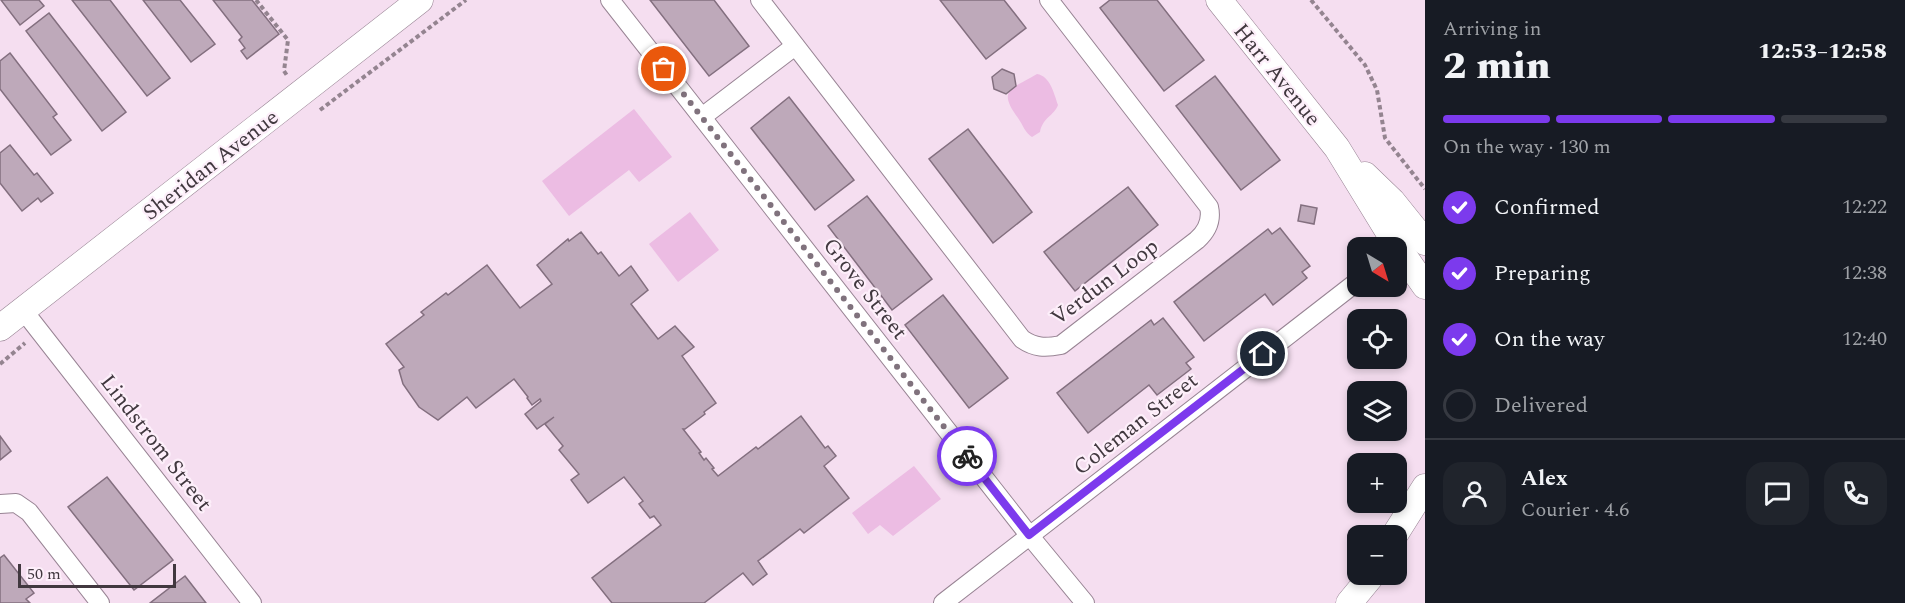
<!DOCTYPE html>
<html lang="en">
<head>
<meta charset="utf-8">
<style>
	body { margin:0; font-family:Spectral,serif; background:#20242c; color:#f1f3f6; height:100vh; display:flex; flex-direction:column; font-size:22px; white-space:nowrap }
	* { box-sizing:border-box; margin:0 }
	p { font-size:20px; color:#9ea1a6 }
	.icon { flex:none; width:33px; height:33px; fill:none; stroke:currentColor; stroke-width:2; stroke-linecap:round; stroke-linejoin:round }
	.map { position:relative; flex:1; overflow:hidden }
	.drawer { display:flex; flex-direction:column; background:#171b24; width:480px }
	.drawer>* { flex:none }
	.needle { width:39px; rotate:142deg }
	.controls { position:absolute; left:1347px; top:237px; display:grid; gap:12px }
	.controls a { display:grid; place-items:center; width:60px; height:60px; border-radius:12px; background:#171b24; box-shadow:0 3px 9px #0003; font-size:30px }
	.scale { position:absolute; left:18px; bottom:15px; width:158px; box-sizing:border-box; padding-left:6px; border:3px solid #41383f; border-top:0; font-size:16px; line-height:21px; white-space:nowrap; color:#41383f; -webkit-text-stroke:4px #fdeffa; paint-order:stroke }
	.pin { position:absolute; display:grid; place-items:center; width:51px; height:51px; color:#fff; margin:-26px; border:3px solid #fff; border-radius:50%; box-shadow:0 2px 6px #0007 }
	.courier { position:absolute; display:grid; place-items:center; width:60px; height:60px; margin:-30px; border:4px solid #7c3aed; border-radius:50%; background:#fff; color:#222; box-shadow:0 2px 8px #0007 }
	.summary em { font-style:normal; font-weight:800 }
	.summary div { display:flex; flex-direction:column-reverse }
	.summary { display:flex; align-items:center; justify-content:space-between; height:102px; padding:0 18px }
	h1 { font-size:39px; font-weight:800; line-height:45px }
	.bar { display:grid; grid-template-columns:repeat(4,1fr); gap:9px 6px; align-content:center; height:72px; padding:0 18px }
	.bar i { height:8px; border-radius:4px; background:#363941 }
	.bar .active { background:#7c3aed }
	.bar p { grid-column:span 4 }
	.line { display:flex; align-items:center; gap:15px; padding:0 18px; border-top:2px solid #363941 }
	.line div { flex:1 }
	.round { display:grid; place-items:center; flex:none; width:63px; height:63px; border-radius:18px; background:#20242c }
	ol { padding:0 18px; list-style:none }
	li { display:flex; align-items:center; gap:18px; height:66px }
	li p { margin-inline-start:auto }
	li .icon { padding:6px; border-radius:50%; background:#7c3aed; color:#fff; stroke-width:4 }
	li:last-child { color:#9ea1a6 }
	li i { width:33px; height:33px; border:3px solid #363941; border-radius:50% }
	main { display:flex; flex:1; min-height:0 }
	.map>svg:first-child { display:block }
	.green { fill:#ecbce3 }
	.building { fill:#bea9ba; stroke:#836f7f; stroke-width:1.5 }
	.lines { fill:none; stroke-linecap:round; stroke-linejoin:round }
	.street-casing { stroke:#988494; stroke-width:20 }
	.secondary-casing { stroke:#988494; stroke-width:27 }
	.path { stroke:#948490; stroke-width:4; stroke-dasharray:4.5 3; stroke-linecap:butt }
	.street { stroke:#fff; stroke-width:18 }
	.secondary { stroke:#fff; stroke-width:26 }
	.done { stroke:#80727d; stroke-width:6; stroke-dasharray:0 10.8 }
	.route { stroke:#7c3aed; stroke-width:8 }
	.labels { text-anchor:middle; stroke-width:4.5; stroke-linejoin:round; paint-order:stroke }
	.street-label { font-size:22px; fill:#41383f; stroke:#fdeffa }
</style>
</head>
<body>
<main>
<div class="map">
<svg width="1425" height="603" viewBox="0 0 1425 603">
	<rect width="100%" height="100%" fill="#f5def0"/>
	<g class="green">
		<path d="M1037,74C1050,76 1054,93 1058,105C1054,116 1043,117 1040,132L1032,137C1025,133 1023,125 1018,118C996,88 1013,89 1037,74Z"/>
		<path d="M634,109L672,157L639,182L629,170L569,216L542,181Z"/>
		<path d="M690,212L719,250L678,282L649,244Z"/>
		<path d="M914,466L941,499L893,536L880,525L868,534L852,513Z"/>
	</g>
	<g class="building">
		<path d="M1,0H39L44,6L20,25Z"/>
		<path d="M72,0H110L170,78L147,96Z"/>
		<path d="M143,0H180L215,44L191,62Z"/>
		<path d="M213,0H252L279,34L247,59L241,51L245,48L239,40L242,37Z"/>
		<path d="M650,0H714L749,46L709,76Z"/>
		<path d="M940,0H1004L1026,28L986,59Z"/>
		<path d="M1110,0H1157L1204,60L1164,91L1100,8Z"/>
		<path d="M49,13L126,112L102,131L26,31Z"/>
		<path d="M10,53L57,114L53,117L71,140L51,155L0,89V61Z"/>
		<path d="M1002,69L1014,74L1016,86L1006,94L994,89L992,77Z"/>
		<path d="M1215,76L1280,160L1241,190L1176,106Z"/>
		<path d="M789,97L854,180L815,210L751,128Z"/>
		<path d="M968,129L1032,212L993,243L929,159Z"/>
		<path d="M10,145L34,175L37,173L53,193L41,202L38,198L22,211L0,183V153Z"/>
		<path d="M1128,187L1158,225L1075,291L1044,252Z"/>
		<path d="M867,196L932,279L892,310L828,226Z"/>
		<path d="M1301,205L1317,208L1314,224L1298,221Z"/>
		<path d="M1280,228L1310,266L1302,272L1307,278L1273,305L1265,294L1204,341L1174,302L1268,229L1272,234Z"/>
		<path d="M581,232L598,254L601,252L619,276L631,266L648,290L631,304L658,339L675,326L694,347L682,356L716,403L704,412L705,414L685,429H683L701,452L699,453L704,460L706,458L714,468L712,469L718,476L756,447L758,449L801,416L825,448L828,446L836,456L824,466L849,498L804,533L800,529L758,561L767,574L753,585L743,573L704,603H612L592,578L661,525L654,516L650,518L639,504L643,501L624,477L588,503L571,480L579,474L559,450L563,446L545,424L554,417L537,429L525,414L541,401L540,399L532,405L527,398L528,397L514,379L476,408L467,397L438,420L419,407L403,384L399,370L404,367L386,344L424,315L421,312L446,293L448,295L487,265L520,308L552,284L537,265L568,239L569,241Z"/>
		<path d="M943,295L1008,378L969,408L905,325Z"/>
		<path d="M1163,318L1194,357L1186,363L1191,369L1157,395L1149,385L1088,433L1057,393L1151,320L1154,325Z"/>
		<path d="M0,436L11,451L0,460Z"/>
		<path d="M107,477L173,560L134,590L68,507Z"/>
		<path d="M4,555L34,593L26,599L30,603H0V558Z"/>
		<path d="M185,576L206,603H150Z"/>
	</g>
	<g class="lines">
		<g class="street-casing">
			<g id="street">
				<path d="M610,0L1029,535L1085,603"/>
				<path d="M760,0L1022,339C1035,348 1045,348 1061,345L1197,240C1207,231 1212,220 1209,207L1049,0"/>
				<path d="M702,117L795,46"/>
				<path d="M23,310L252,603"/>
				<path d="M0,504L16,503L29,512L100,603"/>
				<path d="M943,603L1358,281"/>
			</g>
		</g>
		<g class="secondary-casing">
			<g id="secondary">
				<path d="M1219,0L1337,148L1399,249L1425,286"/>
				<path d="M1365,175L1392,201L1425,242"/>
				<path d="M0,328L420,0"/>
				<path d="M1394,536L1425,487"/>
				<path d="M1349,603L1373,574"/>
			</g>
		</g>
		<g class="path">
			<path d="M256,0L288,40L284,71L288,77"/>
			<path d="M1311,0L1365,65L1377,90L1385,138L1425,189"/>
			<path d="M320,110L466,0"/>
			<path d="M0,364L25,343"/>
		</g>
		<use href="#street" class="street"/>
		<use href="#secondary" class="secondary"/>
	</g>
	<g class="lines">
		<path class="done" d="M664,69L967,456"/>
		<path class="route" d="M967,456L1029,535L1263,354"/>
	</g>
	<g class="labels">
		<g class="street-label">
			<text transform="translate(1278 74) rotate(51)" y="8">Harr Avenue</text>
			<text transform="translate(210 164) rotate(-38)" y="8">Sheridan Avenue</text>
			<text transform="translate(1104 281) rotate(-37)" y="8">Verdun Loop</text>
			<text transform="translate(866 288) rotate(52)" y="8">Grove Street</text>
			<text transform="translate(1135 423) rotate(-38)" y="8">Coleman Street</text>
			<text transform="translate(157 442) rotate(52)" y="8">Lindstrom Street</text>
		</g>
	</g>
</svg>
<div class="controls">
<a><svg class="needle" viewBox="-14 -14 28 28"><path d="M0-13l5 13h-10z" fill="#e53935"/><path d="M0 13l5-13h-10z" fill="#9ea1a6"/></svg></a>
<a><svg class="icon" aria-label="locate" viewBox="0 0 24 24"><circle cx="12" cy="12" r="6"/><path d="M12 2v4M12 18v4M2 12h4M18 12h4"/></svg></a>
<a><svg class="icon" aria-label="layers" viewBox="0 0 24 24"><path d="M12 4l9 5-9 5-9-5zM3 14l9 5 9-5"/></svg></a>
<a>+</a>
<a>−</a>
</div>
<div class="scale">50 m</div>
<div class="pin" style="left:664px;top:69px;background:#ea580c"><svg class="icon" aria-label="bag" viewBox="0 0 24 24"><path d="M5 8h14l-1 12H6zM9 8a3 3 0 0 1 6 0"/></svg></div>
<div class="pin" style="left:1263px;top:354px;background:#1f2937"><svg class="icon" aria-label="home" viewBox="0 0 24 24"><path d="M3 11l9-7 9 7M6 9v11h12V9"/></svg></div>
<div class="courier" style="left:967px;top:456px"><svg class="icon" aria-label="bike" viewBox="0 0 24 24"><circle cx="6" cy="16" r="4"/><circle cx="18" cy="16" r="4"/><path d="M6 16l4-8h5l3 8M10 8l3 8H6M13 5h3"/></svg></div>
</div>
<section class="drawer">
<div class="summary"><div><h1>2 min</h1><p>Arriving in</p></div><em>12:53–12:58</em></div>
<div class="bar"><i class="active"></i><i class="active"></i><i class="active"></i><i></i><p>On the way · 130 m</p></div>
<ol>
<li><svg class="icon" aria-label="check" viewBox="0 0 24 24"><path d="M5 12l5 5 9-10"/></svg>Confirmed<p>12:22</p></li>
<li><svg class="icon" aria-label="check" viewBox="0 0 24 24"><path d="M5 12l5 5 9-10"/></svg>Preparing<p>12:38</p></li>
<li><svg class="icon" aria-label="check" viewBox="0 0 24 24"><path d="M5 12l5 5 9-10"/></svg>On the way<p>12:40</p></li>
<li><i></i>Delivered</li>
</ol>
<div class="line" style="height:108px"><a class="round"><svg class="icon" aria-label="person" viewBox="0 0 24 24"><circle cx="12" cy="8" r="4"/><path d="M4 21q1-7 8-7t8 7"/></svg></a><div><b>Alex</b><p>Courier · 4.6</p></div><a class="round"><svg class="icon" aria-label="chat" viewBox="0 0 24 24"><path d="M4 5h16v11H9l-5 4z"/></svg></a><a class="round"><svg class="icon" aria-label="phone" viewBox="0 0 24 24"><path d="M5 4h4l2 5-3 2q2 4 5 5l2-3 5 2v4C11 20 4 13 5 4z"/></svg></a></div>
</section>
</main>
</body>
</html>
